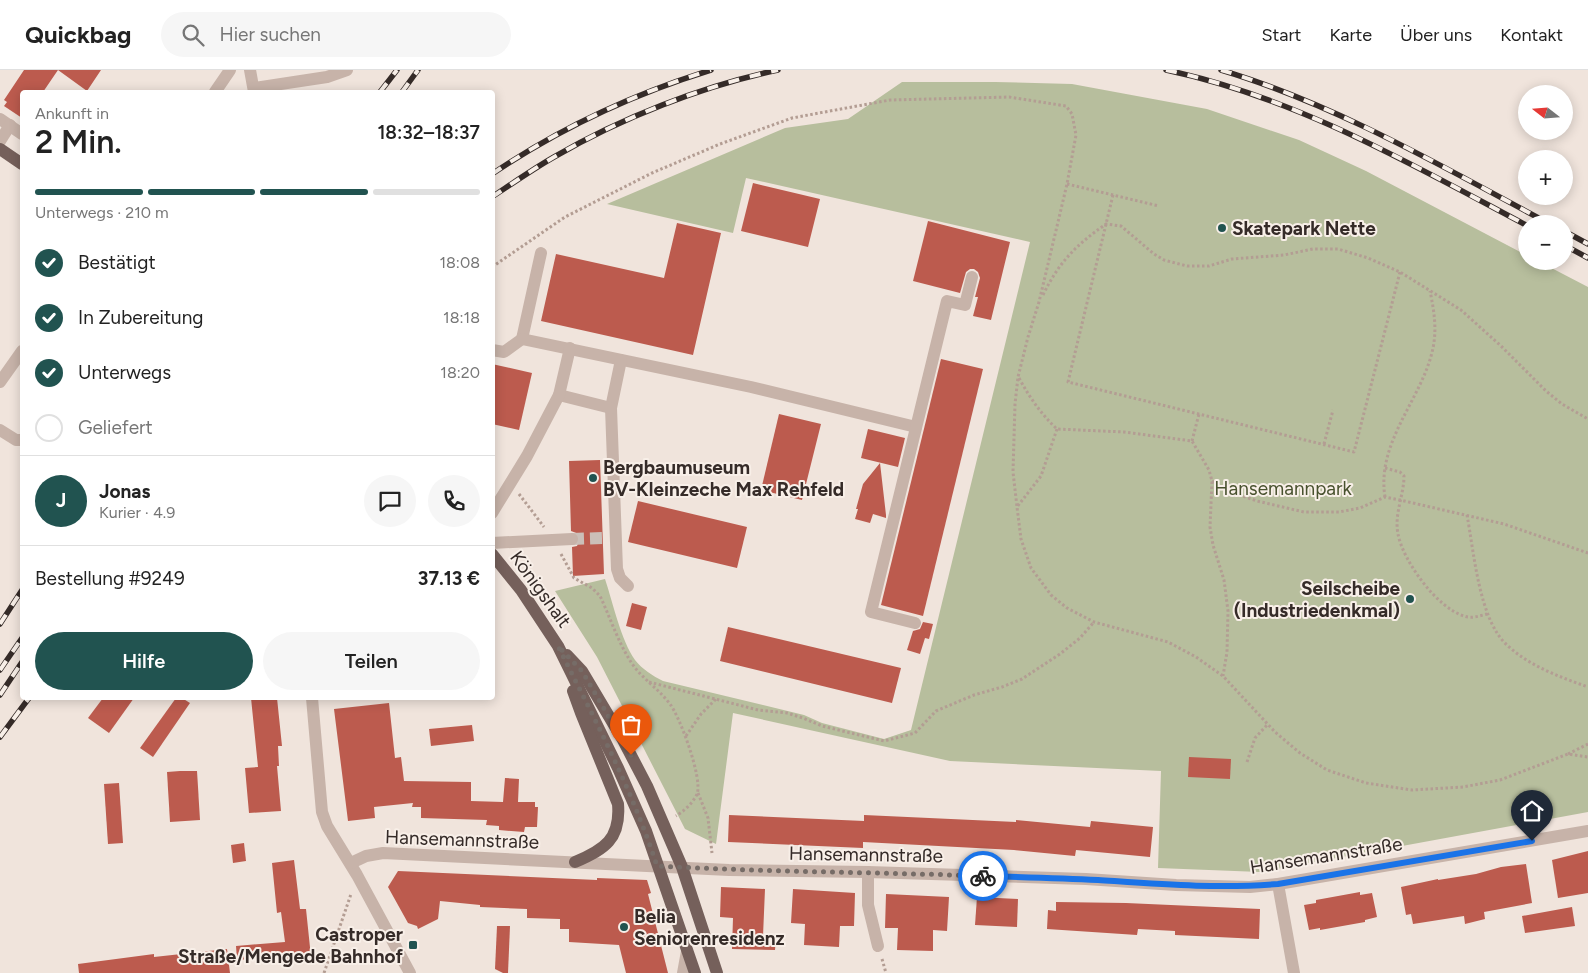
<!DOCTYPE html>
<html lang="de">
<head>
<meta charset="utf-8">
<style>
	body { margin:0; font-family:Figtree,sans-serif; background:#f6f6f6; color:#222; height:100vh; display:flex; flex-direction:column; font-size:19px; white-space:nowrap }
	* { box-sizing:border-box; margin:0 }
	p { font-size:16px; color:#767676 }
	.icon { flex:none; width:28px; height:28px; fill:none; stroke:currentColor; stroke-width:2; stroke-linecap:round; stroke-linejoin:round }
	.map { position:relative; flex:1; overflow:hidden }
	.drawer { position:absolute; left:20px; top:20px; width:475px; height:610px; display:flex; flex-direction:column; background:#fff; border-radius:5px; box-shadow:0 2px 12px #0003 }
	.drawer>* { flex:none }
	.needle { width:32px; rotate:287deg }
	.fabs { position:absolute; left:1518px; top:15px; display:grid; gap:10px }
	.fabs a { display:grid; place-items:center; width:55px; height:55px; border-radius:50%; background:#fff; box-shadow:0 2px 12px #0003; font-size:25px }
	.pin { position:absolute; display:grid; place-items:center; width:42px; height:42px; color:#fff; margin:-51px -21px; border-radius:50% 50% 50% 0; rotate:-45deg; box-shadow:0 0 5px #0007 }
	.pin .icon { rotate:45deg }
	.courier { position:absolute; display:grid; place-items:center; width:50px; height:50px; margin:-25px; border:4px solid #1a73e8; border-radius:50%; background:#fff; color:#222; box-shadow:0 1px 6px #0007 }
	.overview em { font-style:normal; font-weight:600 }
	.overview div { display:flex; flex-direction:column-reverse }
	.overview { display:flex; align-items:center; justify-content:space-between; height:85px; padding:0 15px }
	h1 { font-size:32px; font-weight:600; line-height:38px }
	.bar { display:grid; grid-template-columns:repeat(4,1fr); gap:8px 5px; align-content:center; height:60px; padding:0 15px }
	.bar i { height:6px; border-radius:4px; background:#e0e0e0 }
	.bar .current { background:#215350 }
	.bar p { grid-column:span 4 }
	.line { display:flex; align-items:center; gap:12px; padding:0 15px; border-top:1px solid #e0e0e0 }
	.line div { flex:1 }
	.round { display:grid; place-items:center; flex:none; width:52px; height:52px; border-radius:26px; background:#f6f6f6 }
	ol { padding:0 15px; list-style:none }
	li { display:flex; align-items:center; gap:15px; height:55px }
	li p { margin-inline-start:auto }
	li .icon { padding:5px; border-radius:50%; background:#215350; color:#fff; stroke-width:4 }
	li:last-child { color:#767676 }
	li i { width:28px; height:28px; border:2px solid #e0e0e0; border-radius:50% }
	.action { display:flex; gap:10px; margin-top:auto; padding:10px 15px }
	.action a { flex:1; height:58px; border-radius:30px; background:#215350; color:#fff; font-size:20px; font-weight:600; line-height:58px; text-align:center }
	.action a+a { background:#f6f6f6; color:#222 }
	header { display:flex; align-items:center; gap:30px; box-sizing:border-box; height:70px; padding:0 25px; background:#fff; border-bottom:1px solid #e0e0e0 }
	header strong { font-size:24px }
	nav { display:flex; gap:28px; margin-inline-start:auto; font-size:18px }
	.search { width:350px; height:45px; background:#f6f6f6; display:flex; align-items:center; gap:12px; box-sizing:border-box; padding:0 18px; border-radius:28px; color:#767676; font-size:19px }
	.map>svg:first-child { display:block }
	.green { fill:#b7be9d }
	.building { fill:#bc5b4e }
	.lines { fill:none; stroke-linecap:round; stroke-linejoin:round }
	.minor-tunnel { stroke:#cbbfb8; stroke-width:12; stroke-dasharray:12 6; stroke-linecap:butt }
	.path { stroke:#b39d93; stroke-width:3; stroke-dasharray:2.5 2.5; stroke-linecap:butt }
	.minor { stroke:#c7b3a9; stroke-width:12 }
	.major { stroke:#75605b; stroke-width:12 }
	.rail-casing { stroke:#352b28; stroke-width:5.5 }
	.rail { stroke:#f8efe8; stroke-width:4; stroke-dasharray:11; stroke-linecap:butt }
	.done { stroke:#766c67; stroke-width:5; stroke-dasharray:0 9 }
	.route { stroke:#1a73e8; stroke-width:6 }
	.poi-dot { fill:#215350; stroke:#f8efe8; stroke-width:2 }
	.labels { text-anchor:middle; stroke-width:4; stroke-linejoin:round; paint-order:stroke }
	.poi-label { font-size:19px; font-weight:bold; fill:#352b28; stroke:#f8efe8; text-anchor:start }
	.park-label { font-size:19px; fill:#48512e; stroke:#f8efe8 }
	.street-label { font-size:19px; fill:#352b28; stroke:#f8efe8 }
</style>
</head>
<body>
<header>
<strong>Quickbag</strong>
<div class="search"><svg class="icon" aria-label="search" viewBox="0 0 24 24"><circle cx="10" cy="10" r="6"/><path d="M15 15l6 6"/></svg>Hier suchen</div>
<nav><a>Start</a><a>Karte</a><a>Über uns</a><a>Kontakt</a></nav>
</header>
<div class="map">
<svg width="1588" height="903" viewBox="0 0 1588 903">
	<rect width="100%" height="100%" fill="#f0e4dc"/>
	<path class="green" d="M902,12H995L1072,14L1207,39L1299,70L1366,101L1526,185V191H1538L1588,217V742L1260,802L1158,798L1161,701L950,691L733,643L716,774L685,759L597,587L555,521L605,509C613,533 621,570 635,590C642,599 653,606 663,611L804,645L822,653L884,669L911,660L1030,172L746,108L733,163L607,134L785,58L848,49Z"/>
	<g class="building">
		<path d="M24,0H101L87,21L58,0L43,22H22V48L4,36L7,32L4,30Z"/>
		<path d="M753,113L820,129L808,177L741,161Z"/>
		<path d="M928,151L1010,172L991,250L973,246L978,227H975L980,208L978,202L974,199H970L966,202L960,223L913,211Z"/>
		<path d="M677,153L721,163L693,285L541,251L556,184L664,208Z"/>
		<path d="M941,289L983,299L923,546L881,535Z"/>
		<path d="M492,294L532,303L519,360L492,354Z"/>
		<path d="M779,344L821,354L802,430L761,420Z"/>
		<path d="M868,359L905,368L898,397L861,388Z"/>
		<path d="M600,390L604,504L573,506L572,477L577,476L580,469L579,464L571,461L569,391Z"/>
		<path d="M880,393L886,445V448L873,444L870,453L855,449L858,439H856L863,414Z"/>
		<path d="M638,431L747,457L737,498L628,472Z"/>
		<path d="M632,533L647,537L641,560L626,556Z"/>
		<path d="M923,552L933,554L929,569L925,568L920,584L907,580L913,561L920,559Z"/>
		<path d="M728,557L901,598L892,633L720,591Z"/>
		<path d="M103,628H134L109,663L88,648Z"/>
		<path d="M176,628H182L190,633L153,687L140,678Z"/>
		<path d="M251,628H277L282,676H278L279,696H277L281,741L249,743L245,698L258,697Z"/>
		<path d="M389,633L395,688L401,687L404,711L471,712V731L503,732L505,708L519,709L518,732H535V737H538L537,757H525L524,762L499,760V756L486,755L487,750L421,748V737H412L413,733L374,737L375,748L348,751L334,639Z"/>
		<path d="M472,655L474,671L431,676L429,659Z"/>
		<path d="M1189,687L1231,689L1230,709L1188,707Z"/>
		<path d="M180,701H197L200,750L170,752L167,702Z"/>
		<path d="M119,713L123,773L108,774L104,714Z"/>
		<path d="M729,745L864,751V745L1016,752V750L1090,757L1091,751L1153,757L1150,787L1076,780L1075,786L1014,780L863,772V778L728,772Z"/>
		<path d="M244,773L246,791L233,793L231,775Z"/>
		<path d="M1588,781V823L1558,828L1552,790Z"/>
		<path d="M294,790L300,839H306L311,887L287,890L286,886L237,890L236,876L285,872L281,842L277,843L272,793Z"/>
		<path d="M1526,794L1532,833L1484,842L1485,849L1465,854L1464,846L1413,854L1411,844L1406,845L1401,817L1438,809V810L1476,804L1501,797Z"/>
		<path d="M398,801L597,810V808L647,810L651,823L648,824L668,903H626L619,875L569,872V859H560V849L527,848V839L480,837V835L440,831L438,849L418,859L417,856L408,853L388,817Z"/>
		<path d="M721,817L765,819L763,866L776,867L775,880L732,879L733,848L720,847Z"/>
		<path d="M793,819L855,823L854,856H840L839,877L804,875L805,854L791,853Z"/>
		<path d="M1360,822V825L1372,823L1377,847L1365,850V852L1320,860V858L1309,860L1304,835L1316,833V830Z"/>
		<path d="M886,824L949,827L947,861L933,860V881L897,880L898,858H885Z"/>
		<path d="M977,827L1018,829L1017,857L975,855Z"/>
		<path d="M1056,832L1126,833L1260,839L1259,869L1175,865V861L1138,859L1137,865L1047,859L1048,840L1056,841Z"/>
		<path d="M1572,837L1575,856L1525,863L1522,846Z"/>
		<path d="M497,856H510L508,903H503L495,899Z"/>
		<path d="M227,879L230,903H79L78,894L154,884V887Z"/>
	</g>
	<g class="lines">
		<path class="minor-tunnel" d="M572,469L603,468"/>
		<g class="path">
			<path d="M1067,114L1159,136"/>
			<path d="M1113,125L1068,312L1354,382L1400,202"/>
			<path d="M492,197L565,147L652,103L720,74L792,48L890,30L1009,27L1066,36L1072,44L1076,65L1067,114L1039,232L1028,267L1018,307L1015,334L1013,402L1017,437"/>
			<path d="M1043,225C1059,192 1076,175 1106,154L1121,156L1154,184L1164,190L1187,196H1209L1232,189L1284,185L1313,179H1338L1368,188L1400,202L1461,240L1501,276L1546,321L1562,334L1588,349"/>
			<path d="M1019,308C1030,328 1041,344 1057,359L1124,362L1192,371L1209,400L1212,411L1210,457L1213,475L1224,510L1228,541L1227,582L1223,606"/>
			<path d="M1057,359L1041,406L1017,437L1021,469L1031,498L1051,525L1067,538L1094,552L1168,572L1196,587L1223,606L1275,662L1300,683L1327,700L1366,713L1412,720L1463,717L1500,710L1568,684L1588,687"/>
			<path d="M1192,371L1199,344"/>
			<path d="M1324,374L1333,340"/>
			<path d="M1385,398L1400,402L1404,406C1404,425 1394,444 1398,464C1403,491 1437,538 1464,546C1471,549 1479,546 1487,544"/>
			<path d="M1212,411L1231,422L1257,431L1304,442H1339L1360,438L1385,427L1400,430L1504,454L1588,483"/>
			<path d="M519,424L544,457"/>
			<path d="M1385,427C1376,371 1423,328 1433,278C1437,259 1434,240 1430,221"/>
			<path d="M1467,445C1474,482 1479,550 1507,575C1529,596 1560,607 1588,617"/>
			<path d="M561,484L574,508L592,518L600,526C610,547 618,572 631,592C641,608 658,618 670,634C680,647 703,709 697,724C693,733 684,741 676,746"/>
			<path d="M649,612L758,640L787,643L803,648L822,656L884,671L915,663L936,641L974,625L1002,617L1022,609L1060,584L1080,568L1094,552"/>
			<path d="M686,666L701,644L716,629"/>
			<path d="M1568,684L1588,674"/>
			<path d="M1247,692L1255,668L1268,654"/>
			<path d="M698,723L708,748L712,783"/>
			<path d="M882,889L886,903"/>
			<path d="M324,903L351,824"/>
		</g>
		<g class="minor">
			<path d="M250,0L254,22"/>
			<path d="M254,18L327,7L347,0"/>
			<path d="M215,22L230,0"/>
			<path d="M0,49L22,64"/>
			<path d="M0,71L10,55"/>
			<path d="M522,269L541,183"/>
			<path d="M492,280L504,282L522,269L751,317L916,357"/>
			<path d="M621,290L611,338L617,499L620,508L628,516"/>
			<path d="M0,312L22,281"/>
			<path d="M559,325L611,338"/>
			<path d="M0,360L16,370H22"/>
			<path d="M492,443L527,386L559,325L570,278"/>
			<path d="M492,473L572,469"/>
			<path d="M915,553L871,542L947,231L965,235L972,207"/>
			<path d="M312,628L322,742L327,756L357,805L410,903"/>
			<path d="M351,793L366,786L383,783L729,800L868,802L1086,809L1176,815L1250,817L1278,814L1588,761"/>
			<path d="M868,802V835L878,876"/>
			<path d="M1278,814L1294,903"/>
			<path d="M683,903L687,881"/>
		</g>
		<g class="major">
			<path d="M0,79L22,94"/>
			<path d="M492,484L521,520L558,576L618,698L646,761L695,903"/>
			<path d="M567,585L582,601L623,670L647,716L682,797L717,903"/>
			<path d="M573,621L581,643L618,734C621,769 604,780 575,792"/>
		</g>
		<g class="rail-casing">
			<g id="rail">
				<path d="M1166,0C1295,27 1411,94 1526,155"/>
				<path d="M1221,0C1335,34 1445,98 1550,154"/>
				<path d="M380,22L397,0"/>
				<path d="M402,22L418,0"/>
				<path d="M492,104C560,58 633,24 711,0"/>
				<path d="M492,127C513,113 533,99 554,87C621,48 702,16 778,0"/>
				<path d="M1564,161L1588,174"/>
				<path d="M1564,175L1588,188"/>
				<path d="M0,554L22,520"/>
				<path d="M0,600L22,568"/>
				<path d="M0,625L22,592"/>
				<path d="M0,667L29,628"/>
			</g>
		</g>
		<use href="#rail" class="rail"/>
	</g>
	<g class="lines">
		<path class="done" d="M631,685L582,601L558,576C594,648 632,719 657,796C765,802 874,802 983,806"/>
		<path class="route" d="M983,806C1021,807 1060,808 1098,810C1158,814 1218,819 1278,814L1532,771"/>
	</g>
	<g class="poi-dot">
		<circle cx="1222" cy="158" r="5"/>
		<circle cx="593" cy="408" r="5"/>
		<circle cx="1410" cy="529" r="5"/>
		<circle cx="624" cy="857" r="5"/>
		<rect x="408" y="870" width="10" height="10" rx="2.5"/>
	</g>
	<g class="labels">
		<g class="poi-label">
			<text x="1232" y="165">Skatepark Nette</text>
			<text x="603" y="404">Bergbaumuseum<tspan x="603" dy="22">BV-Kleinzeche Max Rehfeld</tspan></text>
			<text x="1400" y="525" text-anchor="end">Seilscheibe<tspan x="1400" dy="22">(Industriedenkmal)</tspan></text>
			<text x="634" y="853">Belia<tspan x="634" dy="22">Seniorenresidenz</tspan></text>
			<text x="403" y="871" text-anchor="end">Castroper<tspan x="403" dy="22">Straße/Mengede Bahnhof</tspan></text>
		</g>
		<g class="park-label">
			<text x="1283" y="425">Hansemannpark</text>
		</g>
		<g class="street-label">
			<text transform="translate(541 519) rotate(54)" y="7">Königshalt</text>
			<text transform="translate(462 769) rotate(2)" y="7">Hansemannstraße</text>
			<text transform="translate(866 784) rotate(1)" y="7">Hansemannstraße</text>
			<text transform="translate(1326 785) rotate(-9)" y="7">Hansemannstraße</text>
		</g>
	</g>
</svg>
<div class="fabs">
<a><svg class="needle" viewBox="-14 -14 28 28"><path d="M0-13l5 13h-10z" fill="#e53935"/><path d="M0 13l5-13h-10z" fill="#767676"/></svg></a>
<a>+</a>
<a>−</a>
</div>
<div class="pin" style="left:631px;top:685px;background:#ea580c"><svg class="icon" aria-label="bag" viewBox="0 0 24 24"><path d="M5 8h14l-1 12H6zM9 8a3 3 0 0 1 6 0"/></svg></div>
<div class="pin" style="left:1532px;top:771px;background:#1f2937"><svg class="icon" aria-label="home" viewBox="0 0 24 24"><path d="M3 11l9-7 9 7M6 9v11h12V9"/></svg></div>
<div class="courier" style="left:983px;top:806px"><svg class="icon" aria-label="bike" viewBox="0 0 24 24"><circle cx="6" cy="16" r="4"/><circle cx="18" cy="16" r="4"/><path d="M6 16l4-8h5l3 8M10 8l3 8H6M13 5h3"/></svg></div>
<section class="drawer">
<div class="overview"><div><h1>2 Min.</h1><p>Ankunft in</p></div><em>18:32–18:37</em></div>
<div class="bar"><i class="current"></i><i class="current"></i><i class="current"></i><i></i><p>Unterwegs · 210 m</p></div>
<ol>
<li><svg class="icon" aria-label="check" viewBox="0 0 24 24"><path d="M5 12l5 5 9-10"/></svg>Bestätigt<p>18:08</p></li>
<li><svg class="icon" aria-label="check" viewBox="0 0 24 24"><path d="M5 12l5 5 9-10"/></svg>In Zubereitung<p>18:18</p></li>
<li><svg class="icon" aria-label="check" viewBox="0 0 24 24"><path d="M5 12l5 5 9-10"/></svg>Unterwegs<p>18:20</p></li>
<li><i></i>Geliefert</li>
</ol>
<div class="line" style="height:90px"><b class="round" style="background:#215350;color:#fff">J</b><div><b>Jonas</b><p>Kurier · 4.9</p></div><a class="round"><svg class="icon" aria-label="chat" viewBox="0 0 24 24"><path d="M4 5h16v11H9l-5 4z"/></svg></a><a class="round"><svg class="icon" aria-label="phone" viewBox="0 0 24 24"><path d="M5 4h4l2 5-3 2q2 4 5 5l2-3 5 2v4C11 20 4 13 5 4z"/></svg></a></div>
<div class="line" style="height:65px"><div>Bestellung #9249</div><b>37.13 €</b></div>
<div class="action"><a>Hilfe</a><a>Teilen</a></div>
</section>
</div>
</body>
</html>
